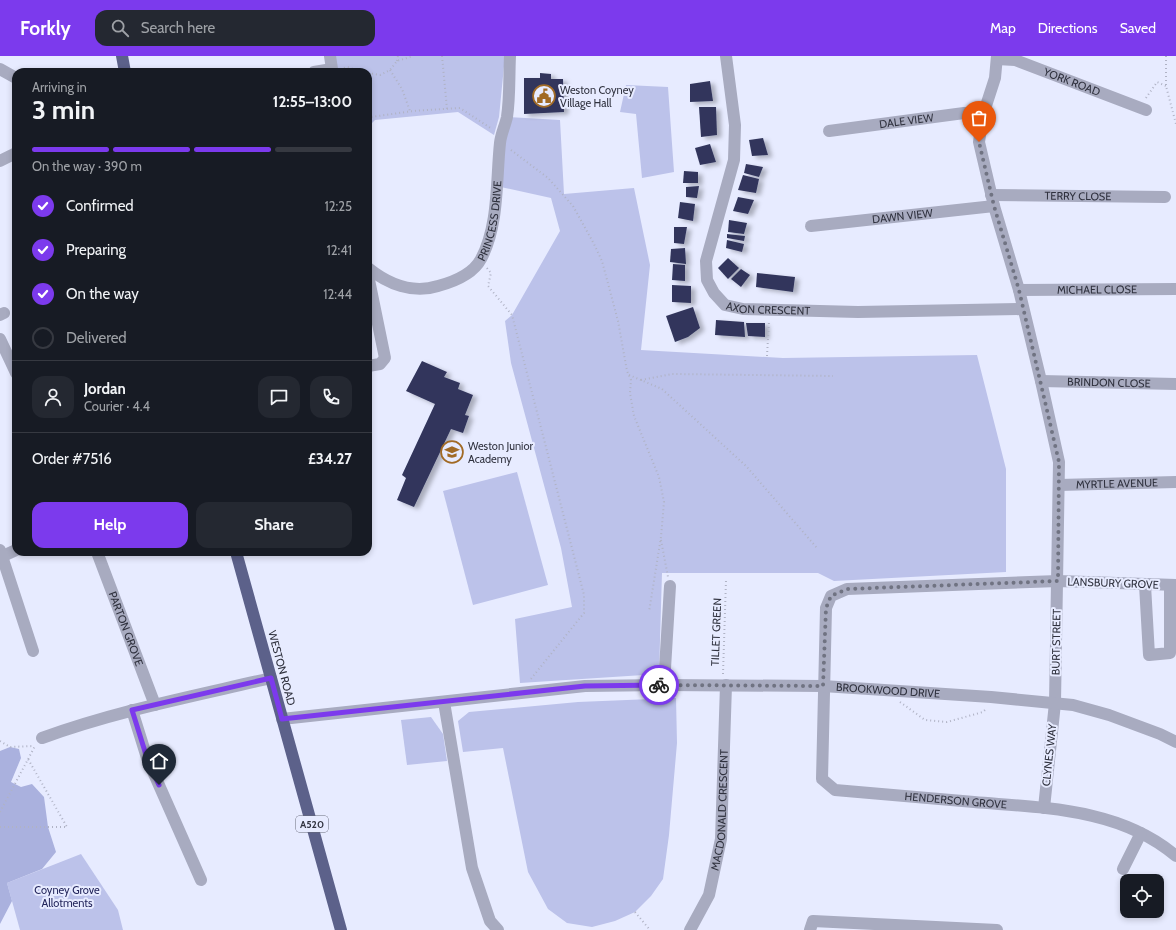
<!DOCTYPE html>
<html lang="en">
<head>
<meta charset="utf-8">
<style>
	body { margin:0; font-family:Cabin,sans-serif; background:#242831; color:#f1f3f6; height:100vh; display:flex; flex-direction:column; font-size:15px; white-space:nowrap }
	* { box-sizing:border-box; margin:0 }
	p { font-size:13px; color:#9ea1a6 }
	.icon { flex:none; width:22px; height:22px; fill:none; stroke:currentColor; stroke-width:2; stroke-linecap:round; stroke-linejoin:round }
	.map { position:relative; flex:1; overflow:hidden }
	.panel { position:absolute; left:12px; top:12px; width:360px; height:488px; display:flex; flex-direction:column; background:#171b24; border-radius:12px; box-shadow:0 2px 6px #0003 }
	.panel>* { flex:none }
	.tools { position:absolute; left:1120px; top:818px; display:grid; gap:8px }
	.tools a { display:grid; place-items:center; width:44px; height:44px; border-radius:8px; background:#171b24; box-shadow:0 2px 6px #0003; font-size:20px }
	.pin { position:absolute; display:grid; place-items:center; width:34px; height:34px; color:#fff; margin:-41px -17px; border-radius:50% 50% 50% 0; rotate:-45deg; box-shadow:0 0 4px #0007 }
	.pin .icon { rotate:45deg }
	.courier { position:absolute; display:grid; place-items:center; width:40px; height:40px; margin:-20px; border:3px solid #7c3aed; border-radius:50%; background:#fff; color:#222; box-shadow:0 1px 5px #0007 }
	.overview em { font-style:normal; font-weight:700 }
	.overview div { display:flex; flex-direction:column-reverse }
	.overview { display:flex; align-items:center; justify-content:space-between; height:68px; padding:0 20px }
	h1 { font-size:26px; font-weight:700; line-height:30px }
	.bar { display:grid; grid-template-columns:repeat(4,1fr); gap:6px 4px; align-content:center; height:48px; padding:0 20px }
	.bar i { height:5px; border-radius:3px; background:#363941 }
	.bar .active { background:#7c3aed }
	.bar p { grid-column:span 4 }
	.line { display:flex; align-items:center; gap:10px; padding:0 20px; border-top:1px solid #363941 }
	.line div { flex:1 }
	.round { display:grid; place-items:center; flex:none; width:42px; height:42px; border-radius:12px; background:#242831 }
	ol { padding:0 20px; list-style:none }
	li { display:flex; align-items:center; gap:12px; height:44px }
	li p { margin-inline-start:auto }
	li .icon { padding:4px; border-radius:50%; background:#7c3aed; color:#fff; stroke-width:4 }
	li:last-child { color:#9ea1a6 }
	li i { width:22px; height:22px; border:2px solid #363941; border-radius:50% }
	.action { display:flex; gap:8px; margin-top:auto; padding:8px 20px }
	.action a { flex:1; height:46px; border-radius:12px; background:#7c3aed; color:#fff; font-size:16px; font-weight:700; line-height:46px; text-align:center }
	.action a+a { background:#242831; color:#f1f3f6 }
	header { display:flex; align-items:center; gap:24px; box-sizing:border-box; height:56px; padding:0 20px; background:#7c3aed; color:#fff }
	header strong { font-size:19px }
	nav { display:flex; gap:22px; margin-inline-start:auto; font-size:14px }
	.search { width:280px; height:36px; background:#242831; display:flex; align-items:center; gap:10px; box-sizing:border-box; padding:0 14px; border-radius:12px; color:#9ea1a6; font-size:15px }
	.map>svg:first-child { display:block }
	.green { fill:#bcc2ea }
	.forest { fill:#aab1de }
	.building { fill:#32365c; filter:url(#shadow) }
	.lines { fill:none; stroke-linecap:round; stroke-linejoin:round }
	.path { stroke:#b0b3c5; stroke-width:2; stroke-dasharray:1 3; stroke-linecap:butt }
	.minor { stroke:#a8abc0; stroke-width:12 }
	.highway { stroke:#5c618a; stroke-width:12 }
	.done { stroke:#707382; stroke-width:4; stroke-dasharray:0 7.2 }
	.route { stroke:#7c3aed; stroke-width:5 }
	.labels { text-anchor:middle; stroke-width:4; stroke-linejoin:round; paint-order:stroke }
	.shield { fill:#e7ebff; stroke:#676a79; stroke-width:1 }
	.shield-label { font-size:10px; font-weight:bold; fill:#30323f }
	.street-label { font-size:11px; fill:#30323f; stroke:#e7ebff }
	.poi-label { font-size:11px; fill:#30323f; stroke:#e7ebff; text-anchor:start }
	.park-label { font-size:11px; fill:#24265c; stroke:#e7ebff }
</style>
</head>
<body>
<header>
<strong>Forkly</strong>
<div class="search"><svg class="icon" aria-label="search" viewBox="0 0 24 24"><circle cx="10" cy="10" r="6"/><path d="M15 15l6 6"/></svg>Search here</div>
<nav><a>Map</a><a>Directions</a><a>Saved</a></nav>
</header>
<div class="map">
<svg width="1176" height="874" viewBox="0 0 1176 874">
	<defs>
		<filter id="shadow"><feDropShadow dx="4.5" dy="2.5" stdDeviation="2" flood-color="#0004"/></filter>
	</defs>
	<rect width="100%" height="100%" fill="#e7ebff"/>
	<g class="green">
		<path d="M334,0H505L499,61L494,79L458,56L375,64L368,71V16H336Z"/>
		<path d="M626,29L668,31L674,116L642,122L636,58L620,56Z"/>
		<path d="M507,61L560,64L564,138L634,132L650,209L641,294L783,302L977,299L1006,413V516L834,525L818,517H662L659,618L520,627L515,563L572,551L561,492L511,307L505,265L512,259L560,175L551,142L496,130Z"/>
		<path d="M517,416L548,529L473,549L443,435Z"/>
		<path d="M676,642L677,687L669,779L663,823L651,840L635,856L615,865L592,871L567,867L548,853L528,816L503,692L463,696L458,665L469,656L578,646Z"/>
		<path d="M431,661L443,678L447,705L407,709L401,664Z"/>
		<path d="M81,798L118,854L123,874H20L7,827Z"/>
	</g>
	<path class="forest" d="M10,691L19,693L21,702L11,726L21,731L32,728L44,741L48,771L56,796L42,813L7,827L12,845L0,868V695Z"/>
	<g class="building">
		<path d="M540,17L551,18V23H563L564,56L524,58V22H540Z"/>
		<path d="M710,25L713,45L690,46V28Z"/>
		<path d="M699,51H716L717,79L701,81Z"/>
		<path d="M763,82L768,99L752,100L749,84Z"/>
		<path d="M710,88L716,106L700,109L695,92Z"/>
		<path d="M746,108L763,111L759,121L744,117Z"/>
		<path d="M684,115L698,116V127H683Z"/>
		<path d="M743,119L759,123L756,137L738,134Z"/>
		<path d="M699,130L697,142L686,141V131Z"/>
		<path d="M738,141L754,144L748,158L733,155Z"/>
		<path d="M680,146L695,148L693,165L678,162Z"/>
		<path d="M729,164L747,167L744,178L728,176Z"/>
		<path d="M674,171H687L684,188L674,187Z"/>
		<path d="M727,178L745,180L744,185L727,182Z"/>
		<path d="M727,184L744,188L742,196L726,192Z"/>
		<path d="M685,192L686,208L670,206L671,193Z"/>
		<path d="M728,202L739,212L728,223L718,212Z"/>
		<path d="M673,208L685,209V225L672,224Z"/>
		<path d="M741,213L750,219L741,231L731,223Z"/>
		<path d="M757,217L795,221L793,236L756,231Z"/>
		<path d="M672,229L691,230V247L672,246Z"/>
		<path d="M693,251L700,272L688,281L675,286L666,260Z"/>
		<path d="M716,264L744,266L745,281L715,279Z"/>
		<path d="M746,267H765V281L748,280Z"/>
		<path d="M422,305L447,316L444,321L460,327L458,333L473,339L465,359L469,360L463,377L451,373L414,451L397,444L406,422L402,419L435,348L406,335Z"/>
	</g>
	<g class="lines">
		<g class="path">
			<path d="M442,0L447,53"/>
			<path d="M1166,0V30L1176,68"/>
			<path d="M397,5L398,0"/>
			<path d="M344,12L347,11L364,16"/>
			<path d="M390,14L402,33L410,55"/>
			<path d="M368,17L380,19L390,14L397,5L413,0"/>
			<path d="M1146,42L1157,26L1166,30"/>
			<path d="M368,63L371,61L413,55L460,52L492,73"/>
			<path d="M511,94L548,122L573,150L594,188L602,205L618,265L627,315L631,324L630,337L634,360L659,421L664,446L661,481L649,556"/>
			<path d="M487,212L491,217L488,230L512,259L584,539V557L530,624"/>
			<path d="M767,300L769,265"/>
			<path d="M629,319L662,333L746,410L817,492"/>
			<path d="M641,324L672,318L833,320"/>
			<path d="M661,484L668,521"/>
			<path d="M723,618L726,524"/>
			<path d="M900,646L925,664L947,666L983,656L987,652"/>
			<path d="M0,685L10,691L34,690"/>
			<path d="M0,756L35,690"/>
			<path d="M0,771H67L28,703"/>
			<path d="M635,856L650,874"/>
		</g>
		<g class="minor">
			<path id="s1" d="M726,0L735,69L734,104L706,205L707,224L714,237L725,249L743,253L858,256L1023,253"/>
			<path d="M997,0L995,22L983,59L979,86L994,150L1019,234L1041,325L1059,406L1055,647L1044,752"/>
			<path id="s2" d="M997,3L1015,4L1146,54"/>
			<path d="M0,13L16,22"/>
			<path d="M314,16L332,13L330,0"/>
			<path id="s3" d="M829,75L964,57L983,59"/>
			<path d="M0,105L16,97"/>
			<path id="s4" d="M991,139L1165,141"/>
			<path id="s5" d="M811,170L994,150"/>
			<path id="s6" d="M368,212C388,228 413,238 438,230C453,226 473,218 481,203C499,169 496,125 500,87C501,78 505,70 507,61C510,41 509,20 510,0"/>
			<path d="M368,219L385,302L380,308L368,310V308"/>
			<path id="s7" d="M1019,234L1176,233"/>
			<path d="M0,259L4,257"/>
			<path d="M0,283L16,317"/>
			<path id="s8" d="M1041,325L1176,328"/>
			<path id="s9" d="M1059,429L1176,426"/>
			<path d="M0,494L33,595"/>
			<path id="s10" d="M97,496L155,649"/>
			<path d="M3,500L16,494"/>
			<path d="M1145,529L1149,599L1170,597V529"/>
			<path id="s11" d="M1176,529L1058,525L847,533L831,540L826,552L822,723L835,734C881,738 928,742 974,746C1044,752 1120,752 1176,800"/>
			<path d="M664,629L670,530"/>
			<path d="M444,646L472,812L490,865L498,874"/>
			<path d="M132,654L147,702L201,824"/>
			<path id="s12" d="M282,663L585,630L664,629L823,630L991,641L1073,649L1109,659L1160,678L1176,686"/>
			<path d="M42,682C116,655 194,640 271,622"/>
			<path d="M1123,813L1141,777"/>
			<path id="s13" d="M690,874L709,839L721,783L726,629"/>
			<path d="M810,874L813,865L997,874"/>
		</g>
		<g class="highway">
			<path d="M122,0L125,16"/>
			<path d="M236,496L341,874"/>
		</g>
	</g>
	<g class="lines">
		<path class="done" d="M659,629L823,630L826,552L831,540L847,533L1058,525L1059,406L1019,234L994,150L979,86"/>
		<path class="route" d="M159,729L147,702L132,654L271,622L282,663L585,630L659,629"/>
	</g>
	<defs>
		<g id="civic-ring" transform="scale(1.15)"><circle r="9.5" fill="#e7ebff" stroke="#a16a25" stroke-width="1.5"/><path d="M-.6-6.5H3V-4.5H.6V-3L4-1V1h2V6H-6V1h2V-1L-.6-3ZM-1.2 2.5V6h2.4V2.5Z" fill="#a16a25"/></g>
		<g id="school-ring" transform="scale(1.15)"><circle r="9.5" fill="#e7ebff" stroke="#a16a25" stroke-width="1.5"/><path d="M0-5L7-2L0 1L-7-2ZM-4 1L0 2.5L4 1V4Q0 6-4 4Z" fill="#a16a25"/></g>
	</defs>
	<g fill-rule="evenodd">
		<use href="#civic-ring" x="544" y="40"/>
		<use href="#school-ring" x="452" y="396"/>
	</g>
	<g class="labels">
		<rect class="shield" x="296" y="760" width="32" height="16" rx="3"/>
		<g class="shield-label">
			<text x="312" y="772">A520</text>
		</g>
		<g class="street-label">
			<text dy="4" stroke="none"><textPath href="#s2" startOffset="79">YORK ROAD</textPath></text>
			<text dy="4" stroke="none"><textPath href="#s3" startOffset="78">DALE VIEW</textPath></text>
			<text dy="4" stroke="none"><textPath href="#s4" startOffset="87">TERRY CLOSE</textPath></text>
			<text dy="4" stroke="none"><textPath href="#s5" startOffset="92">DAWN VIEW</textPath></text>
			<text dy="4" stroke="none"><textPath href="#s6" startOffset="167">PRINCESS DRIVE</textPath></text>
			<text dy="4" stroke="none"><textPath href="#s7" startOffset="78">MICHAEL CLOSE</textPath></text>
			<text dy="4" stroke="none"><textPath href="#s1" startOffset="303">AXON CRESCENT</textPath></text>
			<text dy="4" stroke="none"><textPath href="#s8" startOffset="68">BRINDON CLOSE</textPath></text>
			<text dy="4" stroke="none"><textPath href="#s9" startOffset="58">MYRTLE AVENUE</textPath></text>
			<text transform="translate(1113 527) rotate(2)" y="4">LANSBURY GROVE</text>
			<text dy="4" stroke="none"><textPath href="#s10" startOffset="82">PARTON GROVE</textPath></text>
			<text transform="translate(716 576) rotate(-88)" y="4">TILLET GREEN</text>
			<text transform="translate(1056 586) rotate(-89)" y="4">BURT STREET</text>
			<text transform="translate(282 612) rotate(75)" y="4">WESTON ROAD</text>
			<text dy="4" stroke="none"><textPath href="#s12" startOffset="608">BROOKWOOD DRIVE</textPath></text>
			<text transform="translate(1049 699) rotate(-84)" y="4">CLYNES WAY</text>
			<text dy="4" stroke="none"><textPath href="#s11" startOffset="669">HENDERSON GROVE</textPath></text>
			<text dy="4" stroke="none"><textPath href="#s13" startOffset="126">MACDONALD CRESCENT</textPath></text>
		</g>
		<g class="poi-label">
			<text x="560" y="38">Weston Coyney<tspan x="560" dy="13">Village Hall</tspan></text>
			<text x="468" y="394">Weston Junior<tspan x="468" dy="13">Academy</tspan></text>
		</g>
		<g class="park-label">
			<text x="67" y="838">Coyney Grove<tspan x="67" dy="13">Allotments</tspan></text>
		</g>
	</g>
</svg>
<div class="tools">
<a><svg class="icon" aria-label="locate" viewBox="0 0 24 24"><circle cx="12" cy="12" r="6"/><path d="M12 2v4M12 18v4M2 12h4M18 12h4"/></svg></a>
</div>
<div class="pin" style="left:979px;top:86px;background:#ea580c"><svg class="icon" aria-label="bag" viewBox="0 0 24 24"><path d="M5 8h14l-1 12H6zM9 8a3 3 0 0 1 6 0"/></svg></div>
<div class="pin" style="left:159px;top:729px;background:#1f2937"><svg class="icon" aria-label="home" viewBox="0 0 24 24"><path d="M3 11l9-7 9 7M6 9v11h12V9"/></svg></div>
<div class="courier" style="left:659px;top:629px"><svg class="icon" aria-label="bike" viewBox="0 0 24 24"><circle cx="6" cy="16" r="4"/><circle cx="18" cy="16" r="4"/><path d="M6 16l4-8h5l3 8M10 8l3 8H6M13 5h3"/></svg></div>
<section class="panel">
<div class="overview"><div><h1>3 min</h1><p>Arriving in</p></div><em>12:55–13:00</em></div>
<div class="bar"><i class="active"></i><i class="active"></i><i class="active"></i><i></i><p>On the way · 390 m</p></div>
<ol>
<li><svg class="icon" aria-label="check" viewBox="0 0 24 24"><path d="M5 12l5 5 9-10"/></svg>Confirmed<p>12:25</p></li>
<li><svg class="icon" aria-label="check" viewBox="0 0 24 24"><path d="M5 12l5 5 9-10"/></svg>Preparing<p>12:41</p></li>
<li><svg class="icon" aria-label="check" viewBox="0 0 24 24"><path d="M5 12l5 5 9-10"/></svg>On the way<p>12:44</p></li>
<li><i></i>Delivered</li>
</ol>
<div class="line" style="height:72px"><a class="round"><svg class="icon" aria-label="person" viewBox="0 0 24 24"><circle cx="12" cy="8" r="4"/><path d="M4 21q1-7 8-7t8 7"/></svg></a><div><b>Jordan</b><p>Courier · 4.4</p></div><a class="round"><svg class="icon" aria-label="chat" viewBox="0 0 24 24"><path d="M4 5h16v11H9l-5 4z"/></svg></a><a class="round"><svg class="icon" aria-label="phone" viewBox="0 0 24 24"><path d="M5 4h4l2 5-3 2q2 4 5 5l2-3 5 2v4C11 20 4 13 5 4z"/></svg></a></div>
<div class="line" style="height:52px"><div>Order #7516</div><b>£34.27</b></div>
<div class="action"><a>Help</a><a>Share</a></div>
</section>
</div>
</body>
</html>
